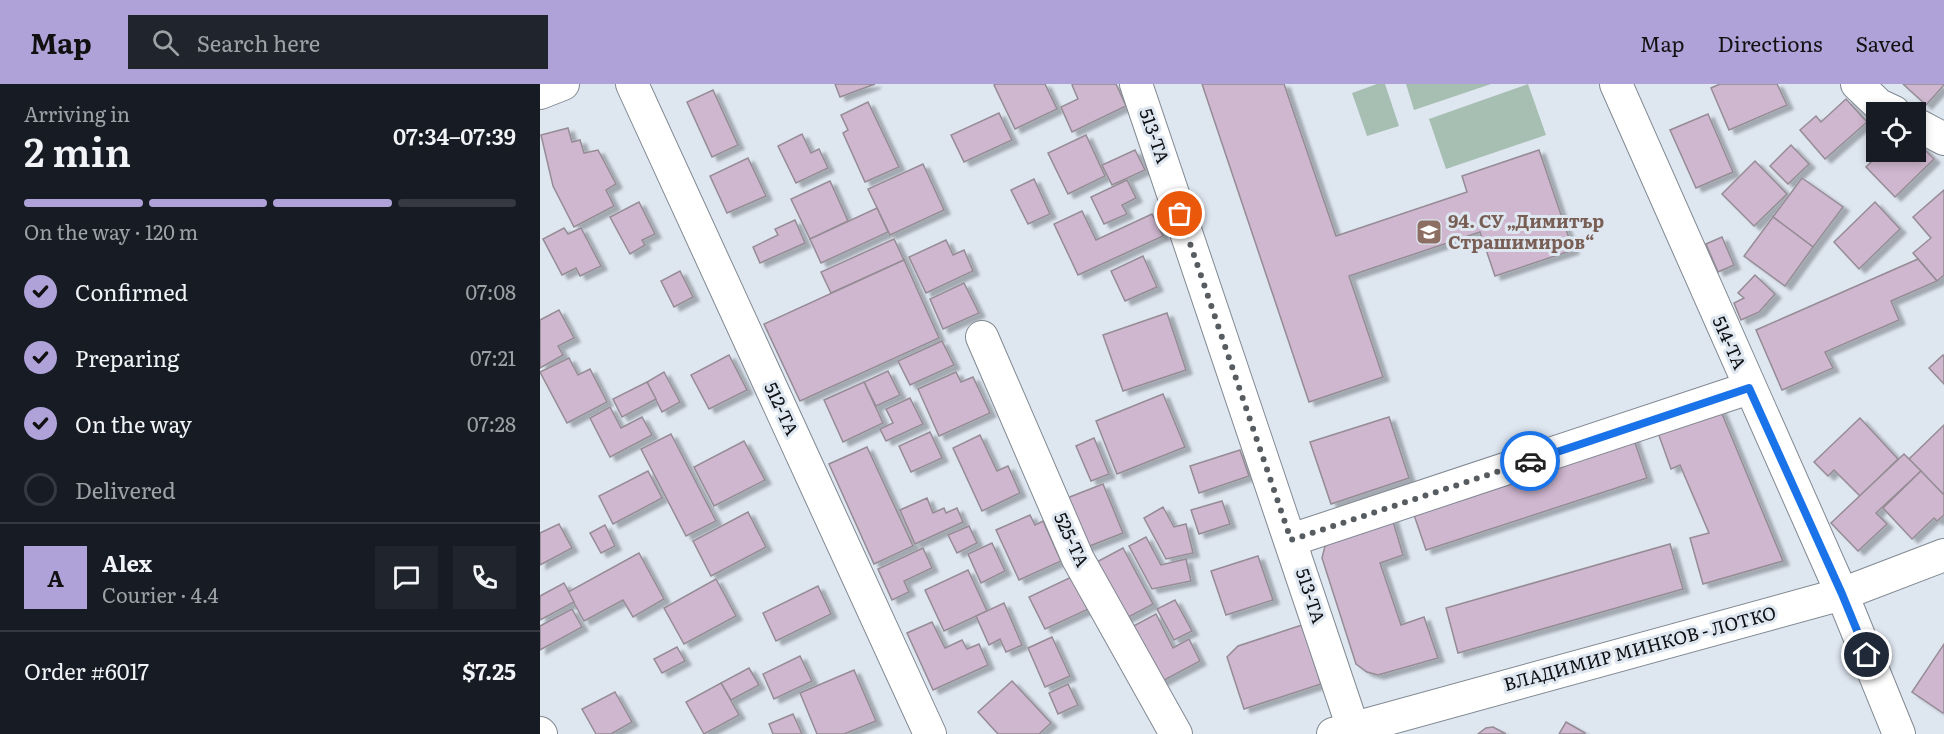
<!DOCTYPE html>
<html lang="en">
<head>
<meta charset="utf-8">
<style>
	body { margin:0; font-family:Literata,serif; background:#20242c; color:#f1f3f6; height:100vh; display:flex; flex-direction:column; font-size:22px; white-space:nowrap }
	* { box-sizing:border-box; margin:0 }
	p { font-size:20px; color:#9ea1a6 }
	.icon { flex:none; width:33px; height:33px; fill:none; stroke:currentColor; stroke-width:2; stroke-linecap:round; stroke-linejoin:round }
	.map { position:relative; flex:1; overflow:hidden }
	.details { display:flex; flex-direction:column; background:#171b24; width:540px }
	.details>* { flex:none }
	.controls { position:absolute; left:1326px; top:18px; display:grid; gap:12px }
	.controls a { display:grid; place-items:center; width:60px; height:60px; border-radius:0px; background:#171b24; box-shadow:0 3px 9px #0003; font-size:30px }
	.pin { position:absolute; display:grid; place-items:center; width:51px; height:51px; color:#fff; margin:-26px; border:3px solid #fff; border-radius:50%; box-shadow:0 2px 6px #0007 }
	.courier { position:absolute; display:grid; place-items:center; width:60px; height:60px; margin:-30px; border:4px solid #1a73e8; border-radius:50%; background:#fff; color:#222; box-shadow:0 2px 8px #0007 }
	.headline em { font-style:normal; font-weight:600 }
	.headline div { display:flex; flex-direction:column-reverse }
	.headline { display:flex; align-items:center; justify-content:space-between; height:102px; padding:0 24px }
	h1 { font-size:39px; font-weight:600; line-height:45px }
	.bar { display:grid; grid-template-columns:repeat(4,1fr); gap:9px 6px; align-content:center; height:72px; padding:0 24px }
	.bar i { height:8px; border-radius:4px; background:#363941 }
	.bar .on { background:#aea2d9 }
	.bar p { grid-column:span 4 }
	.line { display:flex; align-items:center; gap:15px; padding:0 24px; border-top:2px solid #363941 }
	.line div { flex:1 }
	.round { display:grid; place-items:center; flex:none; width:63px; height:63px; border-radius:0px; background:#20242c }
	ol { padding:0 24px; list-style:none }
	li { display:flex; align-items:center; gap:18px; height:66px }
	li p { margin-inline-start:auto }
	li .icon { padding:6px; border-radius:50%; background:#aea2d9; color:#111; stroke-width:4 }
	li:last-child { color:#9ea1a6 }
	li i { width:33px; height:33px; border:3px solid #363941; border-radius:50% }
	header { display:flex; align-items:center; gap:36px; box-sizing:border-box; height:84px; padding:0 30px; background:#aea2d9; color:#111 }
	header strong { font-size:28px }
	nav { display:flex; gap:33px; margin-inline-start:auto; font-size:21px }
	.search { width:420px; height:54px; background:#20242c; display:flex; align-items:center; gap:15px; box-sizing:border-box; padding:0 21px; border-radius:0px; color:#9ea1a6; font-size:22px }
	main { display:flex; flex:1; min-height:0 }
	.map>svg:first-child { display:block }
	.pitch { fill:#a7bfb3 }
	.building { fill:#cfb7cf; stroke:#958c95; stroke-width:1.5; filter:url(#shadow) }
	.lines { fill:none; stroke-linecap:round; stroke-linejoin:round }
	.street-casing { stroke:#818992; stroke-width:34 }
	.street { stroke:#fff; stroke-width:32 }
	.done { stroke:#575c61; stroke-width:6; stroke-dasharray:0 10.8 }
	.route { stroke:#1a73e8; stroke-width:8 }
	.labels { text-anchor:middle; stroke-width:6; stroke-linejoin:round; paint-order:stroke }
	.street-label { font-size:18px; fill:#0e1114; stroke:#dee6f0 }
	.education-label { font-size:18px; font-weight:bold; fill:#785e54; stroke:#dee6f0; text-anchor:start }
</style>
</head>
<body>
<header>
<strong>Map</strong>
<div class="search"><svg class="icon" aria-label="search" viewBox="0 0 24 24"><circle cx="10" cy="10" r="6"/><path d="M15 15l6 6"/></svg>Search here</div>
<nav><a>Map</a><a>Directions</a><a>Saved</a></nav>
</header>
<main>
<section class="details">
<div class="headline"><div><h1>2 min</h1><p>Arriving in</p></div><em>07:34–07:39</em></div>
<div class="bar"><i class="on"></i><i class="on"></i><i class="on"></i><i></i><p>On the way · 120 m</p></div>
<ol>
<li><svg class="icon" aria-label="check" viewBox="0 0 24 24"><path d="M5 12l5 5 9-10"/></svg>Confirmed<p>07:08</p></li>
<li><svg class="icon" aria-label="check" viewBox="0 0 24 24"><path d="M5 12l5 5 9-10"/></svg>Preparing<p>07:21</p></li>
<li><svg class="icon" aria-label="check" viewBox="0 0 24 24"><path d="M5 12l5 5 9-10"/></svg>On the way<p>07:28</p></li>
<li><i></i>Delivered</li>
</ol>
<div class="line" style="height:108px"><b class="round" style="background:#aea2d9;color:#111">A</b><div><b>Alex</b><p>Courier · 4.4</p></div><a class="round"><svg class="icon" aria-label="chat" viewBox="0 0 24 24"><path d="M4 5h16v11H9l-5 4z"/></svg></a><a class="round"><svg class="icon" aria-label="phone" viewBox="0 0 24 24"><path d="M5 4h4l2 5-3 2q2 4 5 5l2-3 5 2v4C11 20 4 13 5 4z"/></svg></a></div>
<div class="line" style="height:78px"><div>Order #6017</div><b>$7.25</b></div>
</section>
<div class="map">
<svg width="1404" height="650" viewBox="0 0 1404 650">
	<defs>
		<filter id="shadow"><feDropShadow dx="6" dy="4" stdDeviation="1.5" flood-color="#0004"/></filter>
	</defs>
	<rect width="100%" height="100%" fill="#dee6f0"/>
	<g class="pitch">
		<path d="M837,0H845L859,42L827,52L812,9Z"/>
		<path d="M866,0H951L874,26Z"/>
		<path d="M988,0L1006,51L906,85L889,35Z"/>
	</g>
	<g class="building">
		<path d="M295,0H335L300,13Z"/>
		<path d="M456,0H505L517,25L475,45L454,1Z"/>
		<path d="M533,0H576L586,22L532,48L521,23L538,15L532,1Z"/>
		<path d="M662,0H744L796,152L927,108L922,92L999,66L1033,166L955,192L940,148L809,192L843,293L769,318Z"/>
		<path d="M1180,0H1237L1247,21L1189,46L1171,4Z"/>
		<path d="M1363,0H1404V1L1386,21Z"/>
		<path d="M173,6L198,61L172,73L147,18Z"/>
		<path d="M1306,15L1327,38L1285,75L1260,46L1276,32L1281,38Z"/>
		<path d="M328,18L359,83L325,98L303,49L308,46L301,31Z"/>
		<path d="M459,29L472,56L424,78L411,51Z"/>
		<path d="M1168,30L1193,88L1156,104L1130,46Z"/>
		<path d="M28,44L32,58L40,56L44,69L58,66L76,100L66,106L74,122L34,143L13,102L1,51Z"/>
		<path d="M262,50L271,69L279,65L288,84L256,99L238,62Z"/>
		<path d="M546,51L565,92L528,110L508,69Z"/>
		<path d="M1376,57L1394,75L1355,113L1326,83L1341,68H1376Z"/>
		<path d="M1251,61L1269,80L1248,100L1230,82Z"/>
		<path d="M595,66L605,86L572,101L562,81Z"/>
		<path d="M208,74L226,112L187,129L170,92Z"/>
		<path d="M1215,77L1247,110L1214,142L1182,110Z"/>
		<path d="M383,80L404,126L350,151L328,105Z"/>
		<path d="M1262,94L1303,123L1273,163L1233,133Z"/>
		<path d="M494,95L510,130L488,140L471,106Z"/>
		<path d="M587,96L596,114L582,121L587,130L564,140L551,113Z"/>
		<path d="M290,97L308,137L270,155L251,115Z"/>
		<path d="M1404,106V191L1397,197L1373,169L1391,154L1373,133Z"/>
		<path d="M99,118L115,150L102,156L105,161L90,170L70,133Z"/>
		<path d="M1335,118L1360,145L1319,185L1294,158Z"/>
		<path d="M337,124L348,148L281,179L270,155Z"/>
		<path d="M542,127L556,156L612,130L623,152L538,191L514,140Z"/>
		<path d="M1233,133L1273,163L1245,202L1204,172Z"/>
		<path d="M255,136L265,159L220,179L213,163L238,151L235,145Z"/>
		<path d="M24,144L28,150L41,144L61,182L40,192L36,184L22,191L3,155Z"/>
		<path d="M1182,153L1194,181L1178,188L1166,160Z"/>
		<path d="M354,155L364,176L291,209L281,188Z"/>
		<path d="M406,156L413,171L424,166L433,187L386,209L369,173Z"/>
		<path d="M603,172L617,203L585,217L571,187Z"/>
		<path d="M1378,175L1397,197L1351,217L1359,236L1285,268L1293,284L1242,306L1216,246Z"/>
		<path d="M364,176L399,254L260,317L224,240Z"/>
		<path d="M140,187L153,213L134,223L121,197Z"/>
		<path d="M1215,191L1235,210L1219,228L1201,236L1194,219L1204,214L1198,209Z"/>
		<path d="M424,199L439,229L403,245L390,215Z"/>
		<path d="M19,226L34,254L18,262L23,271L0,284V236Z"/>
		<path d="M627,229L646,286L583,307L563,251Z"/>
		<path d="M402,257L414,281L370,301L358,277Z"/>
		<path d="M189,271L207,306L169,325L151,291Z"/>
		<path d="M1403,271L1404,273V300L1389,284Z"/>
		<path d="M29,274L38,291L50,285L67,318L27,339L0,288Z"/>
		<path d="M348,287L360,311L336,322L324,298Z"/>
		<path d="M124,288L140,318L122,328L107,298Z"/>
		<path d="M416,288L421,298L433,293L450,329L399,352L378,305Z"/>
		<path d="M107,298L116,315L82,333L73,315Z"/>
		<path d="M324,298L343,339L303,358L284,316Z"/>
		<path d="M623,310L645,363L577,390L556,337Z"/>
		<path d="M370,314L383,340L346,357L340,345L353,339L346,325Z"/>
		<path d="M70,323L81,344L102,333L112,351L70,373L50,334Z"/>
		<path d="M1180,325L1243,477L1163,500L1150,454L1169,449L1140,381L1131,385L1117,346Z"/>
		<path d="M849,333L869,394L791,420L770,358Z"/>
		<path d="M1320,334L1358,375L1320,412L1294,386L1288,392L1274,378Z"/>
		<path d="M1404,341V409L1403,410L1369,375Z"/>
		<path d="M390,348L402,374L371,388L359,362Z"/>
		<path d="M131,350L176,437L146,452L101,365Z"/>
		<path d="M440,351L457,387L468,382L480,409L442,427L413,364Z"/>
		<path d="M1093,353L1107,394L886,466L872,425Z"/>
		<path d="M554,354L569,390L551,397L536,362Z"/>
		<path d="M204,357L225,396L174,422L154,383Z"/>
		<path d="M327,363L373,462L334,480L289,380Z"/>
		<path d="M700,366L709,392L659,409L650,382Z"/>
		<path d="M1364,370L1381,387L1336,429L1347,440L1318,467L1291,439Z"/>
		<path d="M108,387L122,414L73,440L59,412Z"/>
		<path d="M1381,387L1404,411V431L1397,437L1394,434L1372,455L1343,424Z"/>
		<path d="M563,400L583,449L542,465L522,416Z"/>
		<path d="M387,414L393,429L404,424L406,429L417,424L423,438L375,460L360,426Z"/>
		<path d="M682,417L690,440L659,450L651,426Z"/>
		<path d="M623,423L634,443L646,440L653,469L626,475L604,434Z"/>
		<path d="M208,428L226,463L171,492L153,457Z"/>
		<path d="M490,431L495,441L503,437L521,477L479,496L456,446Z"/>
		<path d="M852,434L863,471L840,479L861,541L884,533L898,574L838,591L827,588L816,580L782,474L785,462L793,453Z"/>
		<path d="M19,440L32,464L0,481V449Z"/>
		<path d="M65,441L75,462L61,469L50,449Z"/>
		<path d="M429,442L437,459L417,469L408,451Z"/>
		<path d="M606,453L621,481L646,475L651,497L612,505L589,462Z"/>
		<path d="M452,459L465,487L441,499L428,470Z"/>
		<path d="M1130,460L1143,505L918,569L906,524Z"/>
		<path d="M383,464L392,484L364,497L369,508L352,516L338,485Z"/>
		<path d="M583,464L613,520L581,537L551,481Z"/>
		<path d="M99,469L124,515L93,533L83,516L44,537L28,508Z"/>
		<path d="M718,472L733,516L686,531L671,487Z"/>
		<path d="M428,486L447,527L404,547L385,506Z"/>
		<path d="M540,489L555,522L505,545L489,513Z"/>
		<path d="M176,495L196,532L144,560L124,524Z"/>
		<path d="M24,499L34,518L0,536V512Z"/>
		<path d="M278,502L291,530L236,557L223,529Z"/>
		<path d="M635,516L652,547L634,556L617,525Z"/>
		<path d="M464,519L482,561L466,568L460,555L449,561L436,532Z"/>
		<path d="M32,525L42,543L0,566V542Z"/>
		<path d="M616,530L633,564L649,555L660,577L615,601L586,546Z"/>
		<path d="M392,538L405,564L422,556L427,565L439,560L448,581L393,606L367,549Z"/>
		<path d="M762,541L781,600L704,625L687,573L698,562Z"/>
		<path d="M512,553L530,592L505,603L488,564Z"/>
		<path d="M1404,560V628L1403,629L1372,608Z"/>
		<path d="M137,563L145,577L122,589L114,575Z"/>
		<path d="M260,572L272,597L234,615L223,590Z"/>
		<path d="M209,584L219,601L191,616L181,599Z"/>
		<path d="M314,586L336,637L304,650H277L260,609Z"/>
		<path d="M472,597L511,639L499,650H458L438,628Z"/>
		<path d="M181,599L199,631L164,650L146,618Z"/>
		<path d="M528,600L538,621L518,630L509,609Z"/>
		<path d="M75,608L92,638L71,650H56L42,625Z"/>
		<path d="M253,630L262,650H233L229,640Z"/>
		<path d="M1026,638L1045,649L1044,650H1019Z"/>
		<path d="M953,643L966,650H938L946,644Z"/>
	</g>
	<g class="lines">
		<g class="street-casing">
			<g id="street">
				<path d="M92,0L390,650"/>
				<path d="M596,0L815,650"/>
				<path d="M1076,0L1302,510L1359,650"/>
				<path d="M1317,0L1339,21L1354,28"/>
				<path d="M0,9L23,0"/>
				<path d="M1376,40L1404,55"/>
				<path d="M442,253L538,475L636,650"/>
				<path d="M751,456L1209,304"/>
				<path d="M0,649L1,650"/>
				<path d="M793,650L1302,510L1404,471"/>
			</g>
		</g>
		<use href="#street" class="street"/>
	</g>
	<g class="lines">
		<path class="done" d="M640,130L751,456L990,377"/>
		<path class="route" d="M990,377L1209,304L1302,510L1327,571"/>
	</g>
	<defs>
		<g id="school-square" transform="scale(1.35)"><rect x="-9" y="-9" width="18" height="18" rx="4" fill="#8d6e63" stroke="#dee6f0"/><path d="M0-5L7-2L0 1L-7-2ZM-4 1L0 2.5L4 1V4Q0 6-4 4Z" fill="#fff"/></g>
	</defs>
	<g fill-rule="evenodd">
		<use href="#school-square" x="889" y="148"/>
	</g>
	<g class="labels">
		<g class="street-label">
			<text transform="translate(614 52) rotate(71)" y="6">513-ТА</text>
			<text transform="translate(1189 259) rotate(66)" y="6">514-ТА</text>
			<text transform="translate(241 325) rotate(65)" y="6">512-ТА</text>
			<text transform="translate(531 456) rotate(65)" y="6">525-ТА</text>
			<text transform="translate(770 512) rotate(72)" y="6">513-ТА</text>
			<text transform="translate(1100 565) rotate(-15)" y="6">ВЛАДИМИР МИНКОВ - ЛОТКО</text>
		</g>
		<g class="education-label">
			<text x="908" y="144">94. СУ „Димитър<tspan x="908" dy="21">Страшимиров“</tspan></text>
		</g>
	</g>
</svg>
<div class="controls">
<a><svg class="icon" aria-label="locate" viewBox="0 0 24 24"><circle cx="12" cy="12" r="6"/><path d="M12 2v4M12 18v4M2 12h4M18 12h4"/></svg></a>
</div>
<div class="pin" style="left:640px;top:130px;background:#ea580c"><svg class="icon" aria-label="bag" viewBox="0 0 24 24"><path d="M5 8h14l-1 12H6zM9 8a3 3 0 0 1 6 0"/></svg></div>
<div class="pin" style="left:1327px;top:571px;background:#1f2937"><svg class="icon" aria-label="home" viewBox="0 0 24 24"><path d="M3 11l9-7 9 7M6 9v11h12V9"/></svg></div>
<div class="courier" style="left:990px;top:377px"><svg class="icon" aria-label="car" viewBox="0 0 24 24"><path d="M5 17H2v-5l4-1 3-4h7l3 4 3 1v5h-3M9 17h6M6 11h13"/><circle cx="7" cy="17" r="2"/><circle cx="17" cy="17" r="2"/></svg></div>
</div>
</main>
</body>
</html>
